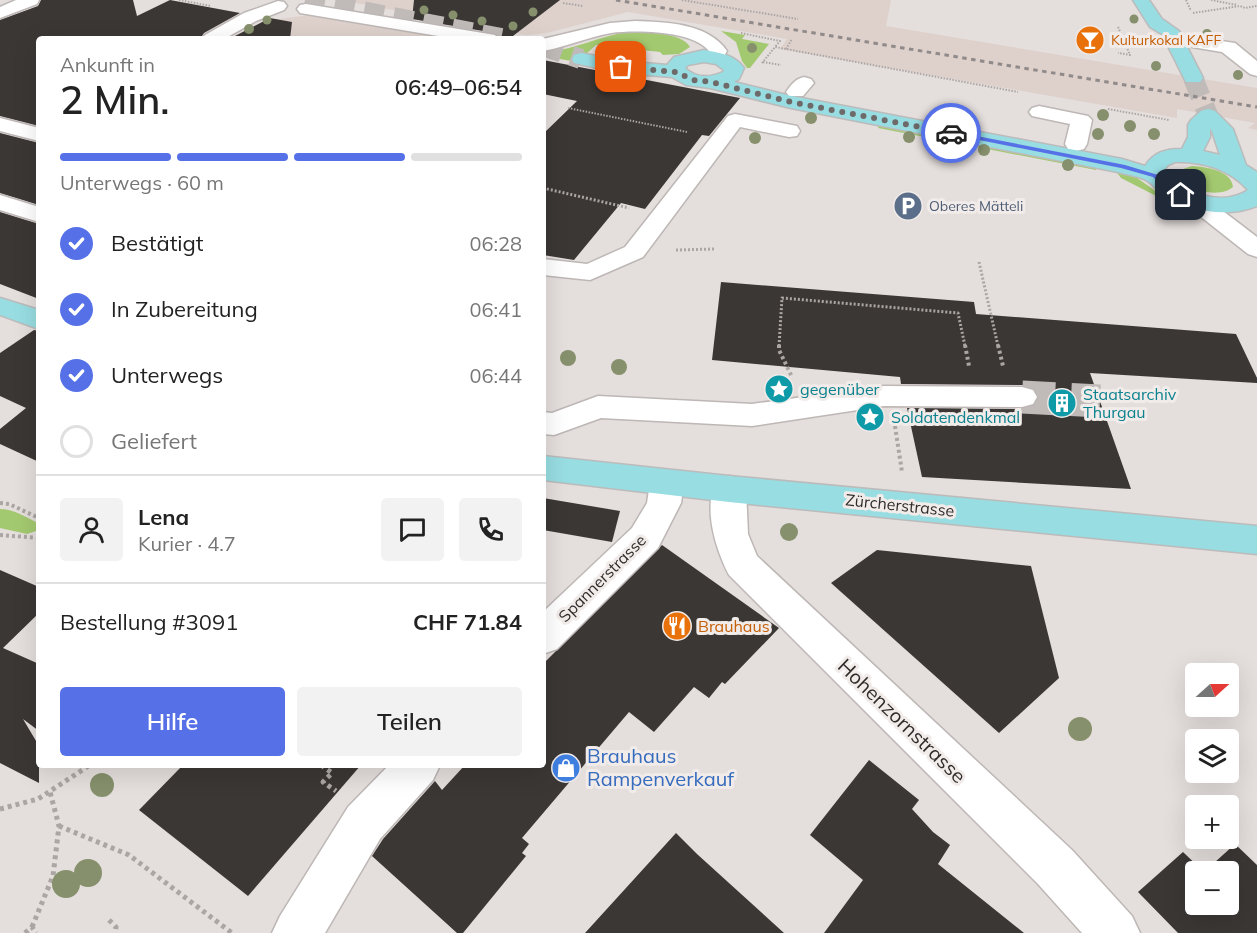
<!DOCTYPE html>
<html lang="de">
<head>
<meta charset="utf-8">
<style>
	body { margin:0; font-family:Mulish,sans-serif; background:#f2f2f2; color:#222; height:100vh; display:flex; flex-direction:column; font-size:22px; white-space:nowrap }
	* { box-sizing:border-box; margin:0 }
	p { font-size:20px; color:#767676 }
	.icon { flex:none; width:33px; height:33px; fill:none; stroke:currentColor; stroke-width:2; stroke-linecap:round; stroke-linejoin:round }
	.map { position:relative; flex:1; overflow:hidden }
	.sheet { position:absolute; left:36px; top:36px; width:510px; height:732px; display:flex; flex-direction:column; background:#fff; border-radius:6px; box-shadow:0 6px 24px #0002 }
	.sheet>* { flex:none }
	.needle { width:39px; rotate:69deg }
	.buttons { position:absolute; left:1185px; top:663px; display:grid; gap:12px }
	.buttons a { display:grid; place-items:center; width:54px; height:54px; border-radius:6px; background:#fff; box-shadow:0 6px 24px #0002; font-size:30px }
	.pin { position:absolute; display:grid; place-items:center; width:51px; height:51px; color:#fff; margin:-26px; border-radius:12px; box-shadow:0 3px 9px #0006 }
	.courier { position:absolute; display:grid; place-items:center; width:60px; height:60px; margin:-30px; border:4px solid #5671e7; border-radius:50%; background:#fff; color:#222; box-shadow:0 2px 8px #0007 }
	.overview em { font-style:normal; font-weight:600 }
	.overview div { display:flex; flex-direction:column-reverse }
	.overview { display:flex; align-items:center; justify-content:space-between; height:102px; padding:0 24px }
	h1 { font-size:39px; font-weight:600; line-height:45px }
	.bar { display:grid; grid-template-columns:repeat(4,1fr); gap:9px 6px; align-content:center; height:72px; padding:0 24px }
	.bar i { height:8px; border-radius:4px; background:#e0e0e0 }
	.bar .selected { background:#5671e7 }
	.bar p { grid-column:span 4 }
	.line { display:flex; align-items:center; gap:15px; padding:0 24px; border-top:2px solid #e0e0e0 }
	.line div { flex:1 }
	.round { display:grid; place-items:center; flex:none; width:63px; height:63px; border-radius:6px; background:#f2f2f2 }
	ol { padding:0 24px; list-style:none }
	li { display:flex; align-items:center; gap:18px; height:66px }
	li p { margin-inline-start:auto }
	li .icon { padding:6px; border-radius:50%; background:#5671e7; color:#fff; stroke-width:4 }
	li:last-child { color:#767676 }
	li i { width:33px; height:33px; border:3px solid #e0e0e0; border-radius:50% }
	.cta { display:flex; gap:12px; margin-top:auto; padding:12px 24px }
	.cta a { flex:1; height:69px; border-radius:6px; background:#5671e7; color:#fff; font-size:24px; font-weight:600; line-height:69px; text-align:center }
	.cta a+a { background:#f2f2f2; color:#222 }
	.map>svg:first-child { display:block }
	.built { fill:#ded1cc }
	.green { fill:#a3c970 }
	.building { fill:#3b3735 }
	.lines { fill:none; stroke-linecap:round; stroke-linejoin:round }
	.minor-tunnel { stroke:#c0bab9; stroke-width:33; stroke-dasharray:33 16; stroke-linecap:butt }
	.major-tunnel { stroke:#c0bab9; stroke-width:20; stroke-dasharray:20 10; stroke-linecap:butt }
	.minor-casing { stroke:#bdb7b5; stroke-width:3 }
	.major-casing { stroke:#bcbbbb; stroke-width:3 }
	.path-far3 { stroke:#aba6a4; stroke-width:2; stroke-dasharray:1.5 1.5; stroke-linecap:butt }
	.path-far2 { stroke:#aba6a4; stroke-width:3; stroke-dasharray:2 2; stroke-linecap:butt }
	.path-far1 { stroke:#aba6a4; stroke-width:4; stroke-dasharray:3 3; stroke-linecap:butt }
	.path { stroke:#aba6a4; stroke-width:5; stroke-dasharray:4 4; stroke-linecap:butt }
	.minor { fill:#fff; fill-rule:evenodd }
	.major { fill:#98dde2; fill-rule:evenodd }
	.rail { stroke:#908b8a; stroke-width:3; stroke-dasharray:4.5 4.5; stroke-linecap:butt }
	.tree { fill:#86906c }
	.route { fill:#5671e7 }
	.done { stroke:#6e6a69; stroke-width:6; stroke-dasharray:0 10.8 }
	.labels { text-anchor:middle; stroke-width:6; stroke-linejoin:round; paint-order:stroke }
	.far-food-label { font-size:14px; fill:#c56008; stroke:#f1ebe9; text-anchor:start }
	.far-service-label { font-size:14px; fill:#4e5e75; stroke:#f1ebe9; text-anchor:start }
	.culture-label { font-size:16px; fill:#0d838f; stroke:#f1ebe9; text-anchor:start }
	.street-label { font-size:16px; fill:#2e2c2b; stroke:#f1ebe9 }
	.food-label { font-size:16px; fill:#c56008; stroke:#f1ebe9; text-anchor:start }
	.near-street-label { font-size:20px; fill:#2e2c2b; stroke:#f1ebe9 }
	.near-shop-label { font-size:20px; fill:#366cbe; stroke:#f1ebe9; text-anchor:start }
</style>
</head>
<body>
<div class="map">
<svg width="1257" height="933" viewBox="0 0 1257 933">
	<rect width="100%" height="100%" fill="#e4dedc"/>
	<g class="built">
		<path d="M340,0H891L886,26L1257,88V130L1248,128L1255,123L1177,109V118L780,49L787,39L628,12L547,33L526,35Z"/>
		<path d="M319,14L445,39H236L270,20Z"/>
	</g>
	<g class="green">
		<path d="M721,31L745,35L742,39L769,44L750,68H747L742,61L736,42Z"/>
		<path d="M628,32C643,32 682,32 690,47L679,54L663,55L660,52L596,45L577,62L543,56V52C573,51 598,36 628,32Z"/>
		<path d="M880,123L1096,164V170L878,128Z"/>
		<path d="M1192,166C1206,167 1231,170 1233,187C1220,199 1183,191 1178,173L1180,170Z"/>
		<path d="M1115,170L1137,178L1160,194L1191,208L1211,224L1121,178Z"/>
		<path d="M0,509C13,509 26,517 38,523L39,530L27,534L0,528Z"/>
	</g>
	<g class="building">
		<path d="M41,0H133L137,16L170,0L240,13L204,33L200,39H39V126L0,116V20L38,6Z"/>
		<path d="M414,0H560L509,39H500L495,33L412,19Z"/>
		<path d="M270,18L292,22L290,39H229Z"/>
		<path d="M543,60L740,98L709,136L702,135L645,209L621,203L574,260L543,255V134L577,101L543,94Z"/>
		<path d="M0,133L39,143V205L0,193Z"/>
		<path d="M0,212L39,224V299L0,284Z"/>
		<path d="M721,282L974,302L976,314L1236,334L1257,378V383L1090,373L1131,489L922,477L907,408L1023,409L1035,405L1039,398L1035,389L1022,385L901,384L900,377L712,360Z"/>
		<path d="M34,330L39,331V462L0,444V429L26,408L0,396V353Z"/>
		<path d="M543,498L620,511L612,542L543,530Z"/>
		<path d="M662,545L779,628L725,684L722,682L709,698L694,687L654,732L629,712L522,838L529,844L522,853L526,856L463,933H457L372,856L383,839L435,781L442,790L465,765H543V664Z"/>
		<path d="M877,550L1031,566L1059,678L999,733L831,583Z"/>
		<path d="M0,570L39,587V613L3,648L39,664V731L23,719L39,746V783L0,763Z"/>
		<path d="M869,760L919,800L912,809L933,832L950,845L938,864L1024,933H824L863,880L810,835Z"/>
		<path d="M183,765H361L248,896L139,810Z"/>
		<path d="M676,833L697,854L784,933H585Z"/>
		<path d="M1235,844L1257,865V933H1178L1138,892L1183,852L1204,872H1196V904H1228V872H1204Z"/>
	</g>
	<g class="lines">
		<path class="minor-tunnel" d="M1022,397L1100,401"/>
		<g class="major-tunnel">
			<path d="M305,0L506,39"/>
			<path d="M543,46L581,59"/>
			<path d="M1193,78L1208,115"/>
		</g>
		<g class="minor-casing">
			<g id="minor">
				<path d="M16,0H39L37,4L0,18V7Z"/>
				<path d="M278,1L284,2L287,6L284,10L256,21L224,39H202L205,35L244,13Z"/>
				<path d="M306,4L489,34L495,35L498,39H456L300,13L297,9L300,5Z"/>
				<path d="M635,21C666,22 708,23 727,51L721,61H707L705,57L709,51C692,30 635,30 611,33C588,37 566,47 543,51V39L610,23Z"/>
				<path d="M1174,34L1235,43L1257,61V76L1250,74L1222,52L1168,43L1165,39L1168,35Z"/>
				<path d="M804,77L811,79L814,83L803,96H789L786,92C791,85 795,79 804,77Z"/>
				<path d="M1039,106L1088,116L1092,120L1087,144L1084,149L1076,151L1068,149L1065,144L1070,124L1032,116L1029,112L1032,108Z"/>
				<path d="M735,114L797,126L800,131L797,136L789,137L740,127L643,257L590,280L543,275V259L587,264L625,247L728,116Z"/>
				<path d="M0,118L39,128V141L0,131Z"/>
				<path d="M1194,193L1202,195L1257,237V257L1248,254L1186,205L1182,200L1186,195Z"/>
				<path d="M0,195L39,207V222L0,210Z"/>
				<path d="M884,386L1022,387L1033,390L1037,397L1033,404L1022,407L884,406L752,426L601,418L554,435L543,434V412L552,413L598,396L752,404Z"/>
				<path d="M667,471L679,474L684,483L681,503L658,548L557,649L543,654V612L632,528L647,503L650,483L655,474Z"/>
				<path d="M729,476L741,480L746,489L748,534L757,556L1072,850L1132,916L1140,933H1082L1038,884L729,575C716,550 702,507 717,480Z"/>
				<path d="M389,765H440L433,780L380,839L325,933H272L280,916L348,807Z"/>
			</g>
		</g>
		<g class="major-casing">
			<g id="major">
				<path d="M1133,0H1149L1162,19L1179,31L1203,78L1200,82H1186L1162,34L1150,27Z"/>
				<path d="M704,50C719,53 734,54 744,68L739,79L734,82L791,96L1122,159L1145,166C1154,152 1166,149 1182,149L1188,137V125L1191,120L1201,111L1208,109L1215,111L1233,129L1246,165L1257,172V206C1228,218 1189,212 1163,194C1157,191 1154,185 1149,182C1142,176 1127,175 1118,172L791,108L710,88L686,85L672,77L621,73L574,63L572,59L574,55L581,53L621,61L667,65L674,57ZM704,62L716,64L724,70L723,72C710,78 696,78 685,68L688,65ZM1210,129L1212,131L1220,155L1203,151L1210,137ZM1175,162C1202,161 1230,169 1248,190C1223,207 1181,194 1164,170L1168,165Z"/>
				<path d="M0,298L39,310V329L0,315Z"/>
				<path d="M543,456L729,476L1257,526V554L729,502L543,480Z"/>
			</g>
		</g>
		<g class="path-far3">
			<path d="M179,0L211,6"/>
			<path d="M682,0L798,19"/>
			<path d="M1186,0L1191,11"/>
			<path d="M1211,0L1237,5"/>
			<path d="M563,3L583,6"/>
			<path d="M1193,13L1240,6L1245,8L1257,6"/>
			<path d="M1118,27L1130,55L1118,53"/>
			<path d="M741,33L780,41L775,47L1018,92"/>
			<path d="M786,49L792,39"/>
			<path d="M763,62L781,65"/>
			<path d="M762,63L775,47"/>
			<path d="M568,108L687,132"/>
			<path d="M1108,109L1169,120"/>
		</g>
		<g class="path-far2">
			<path d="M543,188L629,208"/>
			<path d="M676,250L714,249"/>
			<path d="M979,262L998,346"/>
			<path d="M779,346L782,298L958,313L965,346"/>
		</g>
		<g class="path-far1">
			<path d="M779,345V350L792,377"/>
			<path d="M965,345L969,366"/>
			<path d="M998,345L1003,366"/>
			<path d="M895,426L902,472"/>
			<path d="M0,503L9,504L39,518"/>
			<path d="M0,535L39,538"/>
		</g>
		<g class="path">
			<path d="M321,765L332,773L323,782L336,791"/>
			<path d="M0,809L38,799L90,765"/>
			<path d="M59,826L129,855L232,933"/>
			<path d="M109,920L116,927L115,933"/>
			<path d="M32,927L53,876L59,826L50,792"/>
			<path d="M25,933L32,927L36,933"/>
		</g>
		<use href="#minor" class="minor"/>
		<use href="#major" class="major"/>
		<path class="rail" d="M616,0L1257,107"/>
	</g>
	<g class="tree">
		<circle cx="424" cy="10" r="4.5"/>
		<circle cx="533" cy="12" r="4.5"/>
		<circle cx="453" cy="15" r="4.5"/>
		<circle cx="1134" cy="19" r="4.5"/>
		<circle cx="267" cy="20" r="4.5"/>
		<circle cx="482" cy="21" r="4.5"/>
		<circle cx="513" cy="26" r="4.5"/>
		<circle cx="249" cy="29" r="5"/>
		<circle cx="1207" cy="34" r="5"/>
		<circle cx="1145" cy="40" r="5"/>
		<circle cx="752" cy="48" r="5"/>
		<circle cx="1156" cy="66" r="5"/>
		<circle cx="1238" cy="75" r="5"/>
		<circle cx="1103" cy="115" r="6"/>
		<circle cx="811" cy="118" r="6"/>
		<circle cx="1130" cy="126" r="6"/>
		<circle cx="1098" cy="134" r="6"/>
		<circle cx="1154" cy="134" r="6"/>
		<circle cx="909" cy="137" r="6"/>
		<circle cx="755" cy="138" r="6"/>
		<circle cx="984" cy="150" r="6"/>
		<circle cx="1068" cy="165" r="6"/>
		<circle cx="568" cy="358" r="8"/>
		<circle cx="619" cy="367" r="8"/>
		<circle cx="789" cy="532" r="9"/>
		<circle cx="1080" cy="729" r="12"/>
		<circle cx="102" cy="785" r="12"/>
		<circle cx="88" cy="873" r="14"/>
		<circle cx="66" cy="884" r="14"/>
	</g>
	<path class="route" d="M951,131L1125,165L1158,175L1172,188L1184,195L1178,197L1167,191L1153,177L1121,168L949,134Z"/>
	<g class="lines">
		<path class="done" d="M621,67L676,72L693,80L711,82L791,102L951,133"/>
	</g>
	<defs>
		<g id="bar-disc" transform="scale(1.5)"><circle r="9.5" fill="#e8710a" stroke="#f1ebe9"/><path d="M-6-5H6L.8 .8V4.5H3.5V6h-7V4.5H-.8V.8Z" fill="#fff"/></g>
		<g id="parking-disc" transform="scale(1.5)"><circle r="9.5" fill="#5c6f8a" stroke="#f1ebe9"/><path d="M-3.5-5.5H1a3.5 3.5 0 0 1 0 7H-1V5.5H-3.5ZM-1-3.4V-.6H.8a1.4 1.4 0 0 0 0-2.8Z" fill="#fff"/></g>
		<g id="sight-disc" transform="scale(1.5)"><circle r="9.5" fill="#0f9aa8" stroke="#f1ebe9"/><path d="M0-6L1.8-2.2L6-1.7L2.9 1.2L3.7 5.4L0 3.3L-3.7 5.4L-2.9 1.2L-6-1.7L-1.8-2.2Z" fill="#fff"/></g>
		<g id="building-disc" transform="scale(1.5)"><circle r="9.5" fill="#0f9aa8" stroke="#f1ebe9"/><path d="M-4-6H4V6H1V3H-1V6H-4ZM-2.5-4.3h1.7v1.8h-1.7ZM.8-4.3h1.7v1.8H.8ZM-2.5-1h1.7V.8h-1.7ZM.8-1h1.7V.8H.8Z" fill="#fff"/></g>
		<g id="restaurant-disc" transform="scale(1.5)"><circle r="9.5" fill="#e8710a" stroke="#f1ebe9"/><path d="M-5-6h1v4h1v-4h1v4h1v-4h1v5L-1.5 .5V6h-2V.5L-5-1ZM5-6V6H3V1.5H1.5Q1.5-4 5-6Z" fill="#fff"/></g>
		<g id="shop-disc" transform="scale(1.5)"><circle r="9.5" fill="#3f7fe0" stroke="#f1ebe9"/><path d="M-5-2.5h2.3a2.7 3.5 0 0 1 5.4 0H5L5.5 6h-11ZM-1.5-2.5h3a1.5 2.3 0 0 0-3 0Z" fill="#fff"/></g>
	</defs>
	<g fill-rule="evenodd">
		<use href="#bar-disc" x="1090" y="40"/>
		<use href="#parking-disc" x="908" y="206"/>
		<use href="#sight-disc" x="779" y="389"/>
		<use href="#building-disc" x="1062" y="403"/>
		<use href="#sight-disc" x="870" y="417"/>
		<use href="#restaurant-disc" x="677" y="626"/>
		<use href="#shop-disc" x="566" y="768"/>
	</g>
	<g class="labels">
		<g class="far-food-label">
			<text x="1111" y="45">Kulturkokal KAFF</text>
		</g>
		<g class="far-service-label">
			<text x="929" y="211">Oberes Mätteli</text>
		</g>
		<g class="culture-label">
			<text x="800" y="395">gegenüber</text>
			<text x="1083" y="400">Staatsarchiv<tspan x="1083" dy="18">Thurgau</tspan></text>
			<text x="891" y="423">Soldatendenkmal</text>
		</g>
		<g class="street-label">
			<text transform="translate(900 505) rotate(6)" y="6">Zürcherstrasse</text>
			<text transform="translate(602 578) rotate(-45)" y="6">Spannerstrasse</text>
		</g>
		<g class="food-label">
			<text x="698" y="632">Brauhaus</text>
		</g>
		<g class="near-street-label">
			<text transform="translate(902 721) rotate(44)" y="7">Hohenzornstrasse</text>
		</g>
		<g class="near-shop-label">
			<text x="587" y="763">Brauhaus<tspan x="587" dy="23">Rampenverkauf</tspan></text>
		</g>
	</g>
</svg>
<div class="buttons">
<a><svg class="needle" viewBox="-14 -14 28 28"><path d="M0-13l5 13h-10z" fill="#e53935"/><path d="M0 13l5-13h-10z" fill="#767676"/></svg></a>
<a><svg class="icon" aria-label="layers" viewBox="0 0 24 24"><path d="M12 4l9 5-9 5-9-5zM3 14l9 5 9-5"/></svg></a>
<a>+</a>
<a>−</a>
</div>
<div class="pin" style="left:621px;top:67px;background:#ea580c"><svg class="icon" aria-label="bag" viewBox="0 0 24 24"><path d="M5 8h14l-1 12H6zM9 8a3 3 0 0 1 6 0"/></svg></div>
<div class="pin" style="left:1181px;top:195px;background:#1f2937"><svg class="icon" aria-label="home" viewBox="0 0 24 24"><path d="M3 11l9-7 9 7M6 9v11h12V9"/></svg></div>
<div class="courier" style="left:951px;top:133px"><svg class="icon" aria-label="car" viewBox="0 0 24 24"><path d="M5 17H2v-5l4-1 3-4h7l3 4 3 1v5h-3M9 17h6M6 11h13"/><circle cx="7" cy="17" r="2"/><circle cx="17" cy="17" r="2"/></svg></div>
<section class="sheet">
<div class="overview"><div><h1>2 Min.</h1><p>Ankunft in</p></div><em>06:49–06:54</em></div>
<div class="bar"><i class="selected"></i><i class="selected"></i><i class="selected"></i><i></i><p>Unterwegs · 60 m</p></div>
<ol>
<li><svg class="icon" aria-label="check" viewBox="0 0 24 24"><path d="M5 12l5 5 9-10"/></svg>Bestätigt<p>06:28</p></li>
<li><svg class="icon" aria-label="check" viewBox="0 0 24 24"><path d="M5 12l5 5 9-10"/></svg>In Zubereitung<p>06:41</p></li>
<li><svg class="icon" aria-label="check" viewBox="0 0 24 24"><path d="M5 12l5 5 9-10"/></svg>Unterwegs<p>06:44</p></li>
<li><i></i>Geliefert</li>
</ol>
<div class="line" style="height:108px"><a class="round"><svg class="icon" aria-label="person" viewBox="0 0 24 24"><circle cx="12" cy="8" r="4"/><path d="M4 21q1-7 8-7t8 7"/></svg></a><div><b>Lena</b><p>Kurier · 4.7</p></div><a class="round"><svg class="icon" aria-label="chat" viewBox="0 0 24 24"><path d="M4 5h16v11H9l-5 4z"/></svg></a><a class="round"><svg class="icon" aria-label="phone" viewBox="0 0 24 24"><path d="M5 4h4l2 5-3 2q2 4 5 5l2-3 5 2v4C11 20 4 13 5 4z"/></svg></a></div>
<div class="line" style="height:78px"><div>Bestellung #3091</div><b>CHF 71.84</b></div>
<div class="cta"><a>Hilfe</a><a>Teilen</a></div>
</section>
</div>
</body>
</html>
